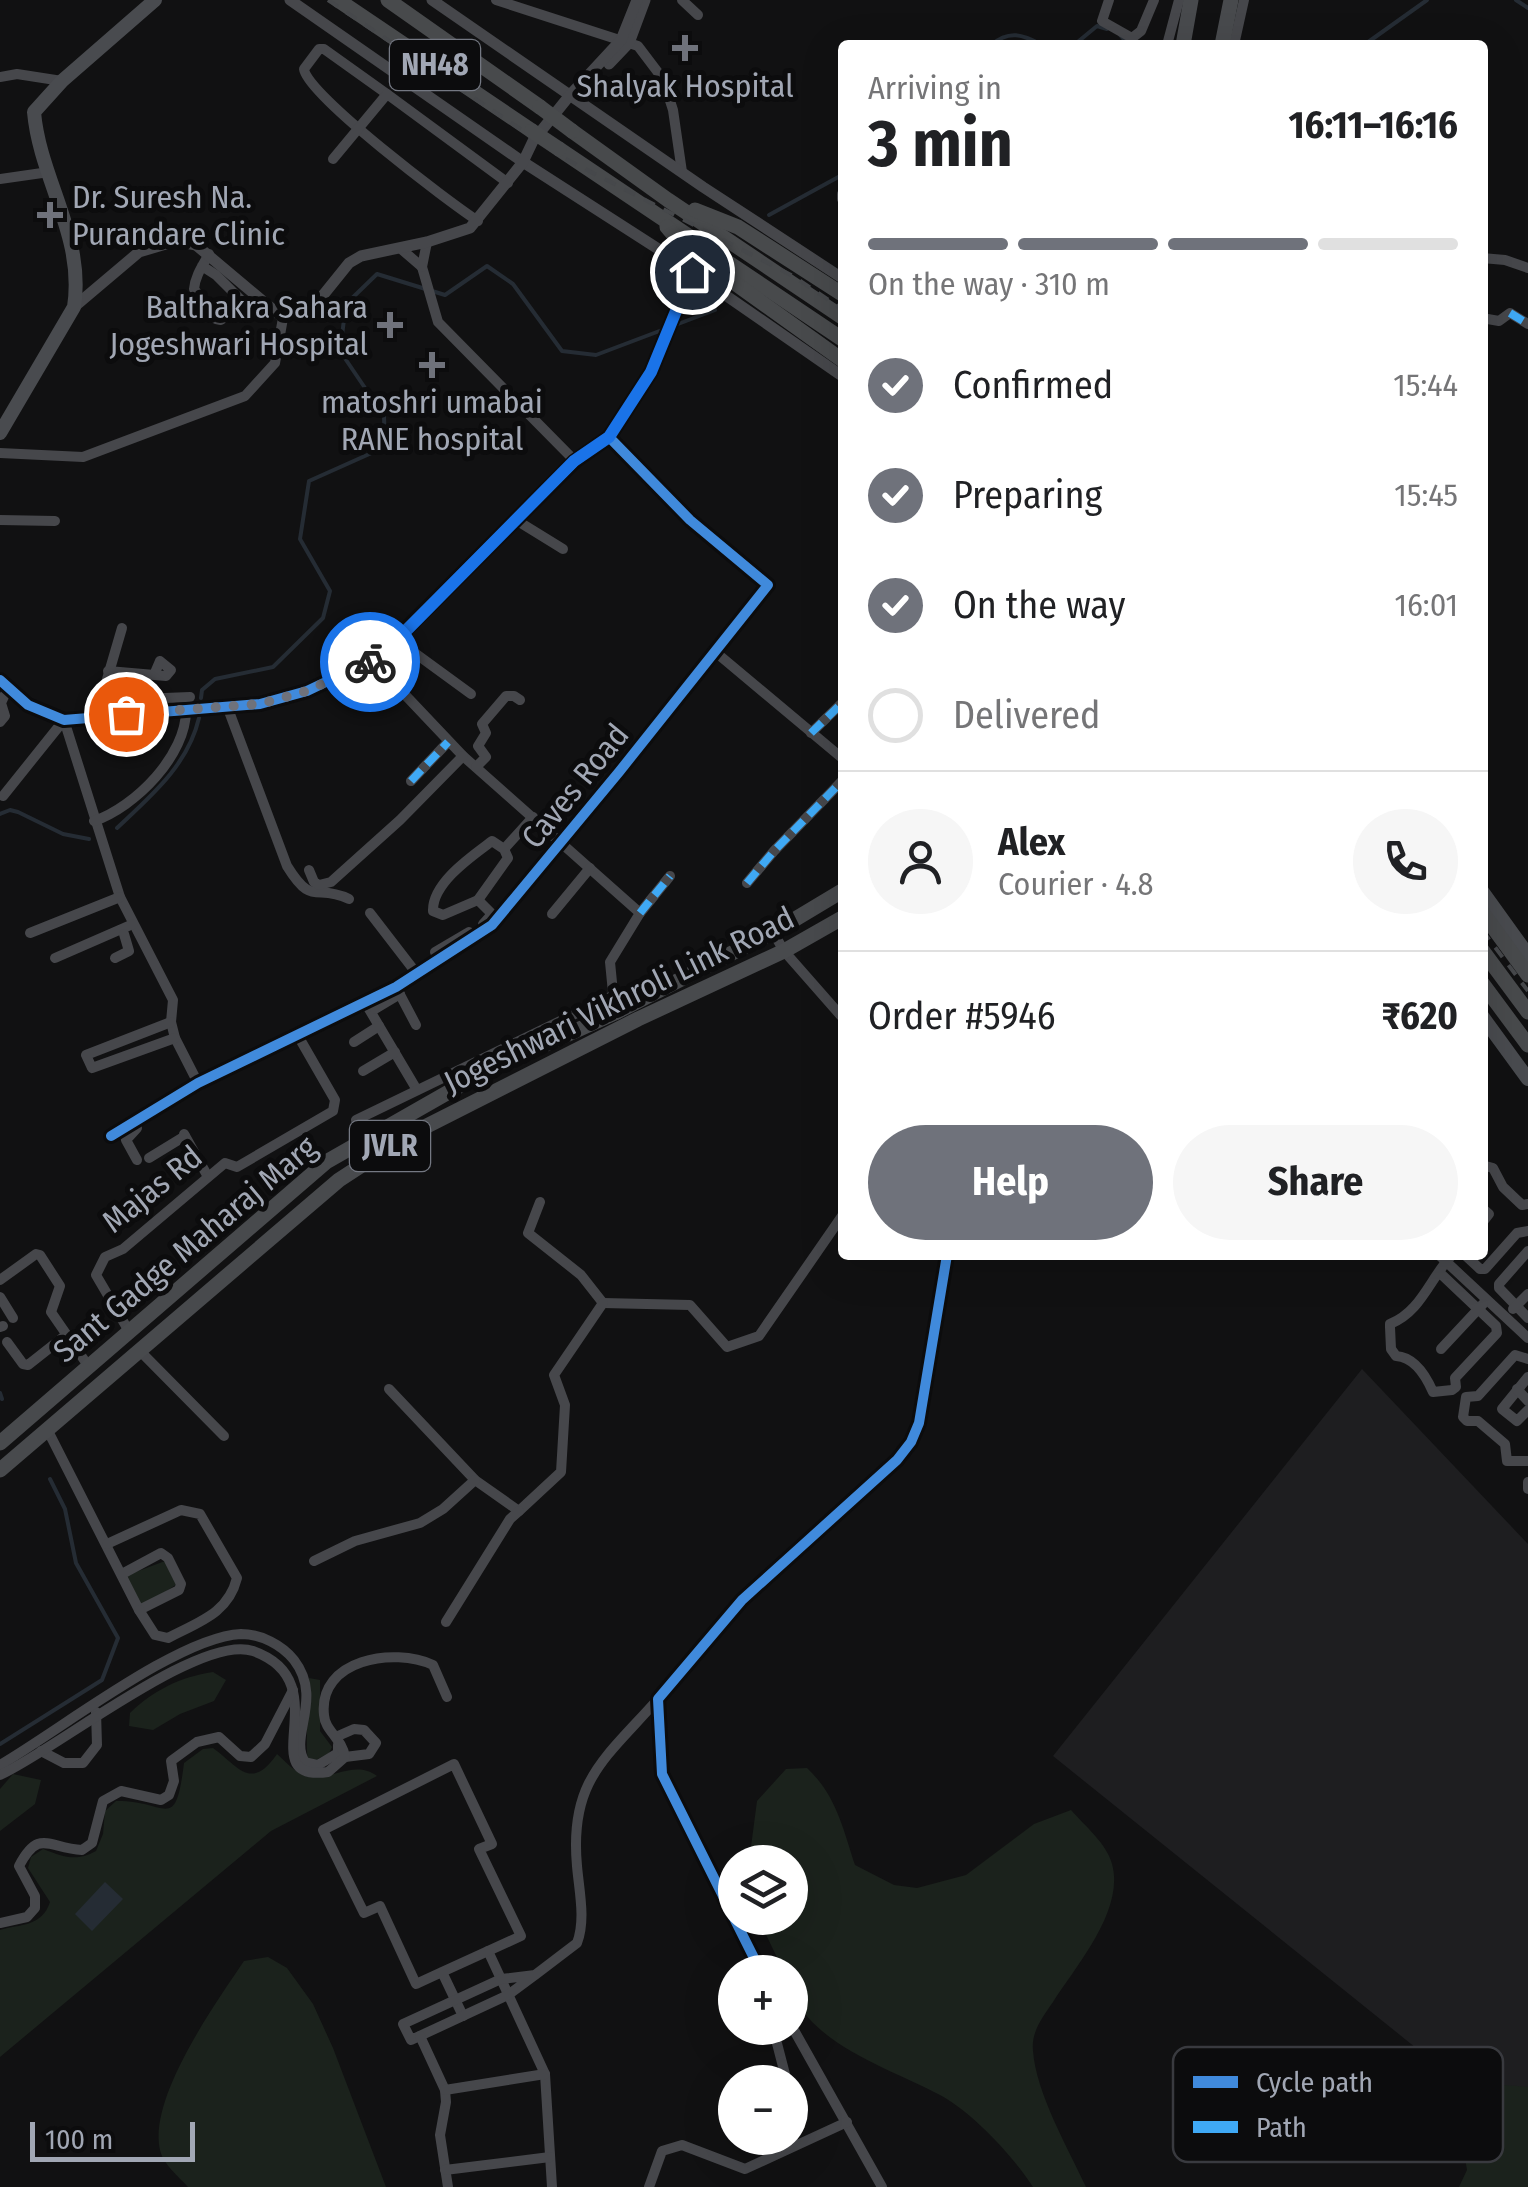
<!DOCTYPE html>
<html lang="en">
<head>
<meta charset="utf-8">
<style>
	body { margin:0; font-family:"Fira Sans Condensed",sans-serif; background:#f6f6f6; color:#202124; height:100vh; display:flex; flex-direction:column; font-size:38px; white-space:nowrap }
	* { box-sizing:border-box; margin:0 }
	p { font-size:32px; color:#757577 }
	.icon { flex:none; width:55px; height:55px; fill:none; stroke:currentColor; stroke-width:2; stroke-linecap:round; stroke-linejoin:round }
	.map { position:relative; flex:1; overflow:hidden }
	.drawer { position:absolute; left:838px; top:40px; width:650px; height:1220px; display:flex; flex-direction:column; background:#fff; border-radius:10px; box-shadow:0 10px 40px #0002 }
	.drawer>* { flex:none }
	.fabs { position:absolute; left:718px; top:1845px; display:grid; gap:20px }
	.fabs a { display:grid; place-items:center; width:90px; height:90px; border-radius:50%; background:#fff; box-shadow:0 10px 40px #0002; font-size:50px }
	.scale { position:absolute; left:30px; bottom:25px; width:165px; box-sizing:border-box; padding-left:10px; border:5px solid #a1a7b4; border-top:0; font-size:28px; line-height:35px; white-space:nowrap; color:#a1a7b4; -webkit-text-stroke:8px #0c0c0d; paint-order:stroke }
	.pin { position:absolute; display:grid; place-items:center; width:85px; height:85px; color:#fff; margin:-42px; border:5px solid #fff; border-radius:50%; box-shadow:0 2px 10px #0007 }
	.courier { position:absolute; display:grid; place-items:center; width:100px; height:100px; margin:-50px; border:8px solid #1a73e8; border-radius:50%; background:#fff; color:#222; box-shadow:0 2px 12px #0007 }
	.headline em { font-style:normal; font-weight:700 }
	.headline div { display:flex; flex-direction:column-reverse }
	.headline { display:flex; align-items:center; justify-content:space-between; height:170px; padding:0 30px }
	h1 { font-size:65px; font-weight:700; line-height:75px }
	.bar { display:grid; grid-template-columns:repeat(4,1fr); gap:15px 10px; align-content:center; height:120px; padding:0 30px }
	.bar i { height:12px; border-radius:8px; background:#e0e0e0 }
	.bar .current { background:#6f727b }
	.bar p { grid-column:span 4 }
	.line { display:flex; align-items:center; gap:25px; padding:0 30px; border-top:2px solid #e0e0e0 }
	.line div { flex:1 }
	.round { display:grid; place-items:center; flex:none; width:105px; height:105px; border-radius:52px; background:#f6f6f6 }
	ol { padding:0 30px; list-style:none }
	li { display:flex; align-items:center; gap:30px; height:110px }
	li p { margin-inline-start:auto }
	li .icon { padding:10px; border-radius:50%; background:#6f727b; color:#fff; stroke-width:4 }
	li:last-child { color:#757577 }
	li i { width:55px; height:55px; border:5px solid #e0e0e0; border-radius:50% }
	.button { display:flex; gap:20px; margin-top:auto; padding:20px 30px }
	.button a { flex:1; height:115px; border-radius:60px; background:#6f727b; color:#fff; font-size:40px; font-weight:700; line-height:115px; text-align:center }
	.button a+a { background:#f6f6f6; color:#202124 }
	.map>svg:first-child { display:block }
	.built { fill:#1e1e20 }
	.green { fill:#1b221c }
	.water { fill:#252c34 }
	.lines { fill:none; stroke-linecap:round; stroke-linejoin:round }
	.stream { stroke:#252c34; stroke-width:4 }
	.minor { stroke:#46474b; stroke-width:10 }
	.tertiary { stroke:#46474b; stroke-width:11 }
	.secondary { stroke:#494b4f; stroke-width:14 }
	.primary { stroke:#484a4d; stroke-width:15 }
	.trunk { stroke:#484a4c; stroke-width:15 }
	.rail { stroke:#46484b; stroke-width:4; stroke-dasharray:12 10; stroke-linecap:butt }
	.trunk-bridge { stroke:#484a4c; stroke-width:15 }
	.quiet { stroke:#3fa9f5; stroke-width:8; stroke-dasharray:15 8; stroke-linecap:butt }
	.cycleway-casing { stroke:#0c0c0d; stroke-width:16 }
	.cycleway { stroke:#408adc; stroke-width:10 }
	.done { stroke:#6f727b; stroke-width:10; stroke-dasharray:0 18 }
	.route { stroke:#1a73e8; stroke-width:12 }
	.poi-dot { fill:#6f727b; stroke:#0c0c0d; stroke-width:4 }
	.labels { text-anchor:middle; stroke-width:10; stroke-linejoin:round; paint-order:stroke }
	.shield { fill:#0c0c0d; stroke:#747882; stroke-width:2.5 }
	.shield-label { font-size:30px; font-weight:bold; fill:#a1a7b4 }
	.poi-label { font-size:32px; fill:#a1a7b4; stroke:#0c0c0d }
	.street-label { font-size:32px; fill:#a1a7b4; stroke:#0c0c0d }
	.key { fill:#0c0c0d; stroke:#393a3f; stroke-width:2.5 }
	.key-label { font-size:28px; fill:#a1a7b4 }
</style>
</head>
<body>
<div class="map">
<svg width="1528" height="2187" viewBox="0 0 1528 2187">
	<rect width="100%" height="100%" fill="#111112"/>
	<path class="built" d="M1362,1369L1528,1544V2138L1053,1756Z"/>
	<g class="green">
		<path d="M165,1561L177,1584L141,1608L125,1576Z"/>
		<path d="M213,1672L226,1680L214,1701L180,1714L153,1730L129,1726L130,1713C154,1690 180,1677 213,1672Z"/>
		<path d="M309,1678L320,1680V1731L332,1747L329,1753L316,1760L308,1758C305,1749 309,1695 309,1678Z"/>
		<path d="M213,1748C238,1766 251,1792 277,1754C285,1761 294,1771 303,1775C329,1784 353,1758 377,1776L271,1831L0,2057V1930C20,1924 42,1927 50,1902L28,1868L31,1857L43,1849C64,1857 76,1862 96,1851L103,1834L105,1811L116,1801C168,1800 175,1835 184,1763L203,1749Z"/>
		<path d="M807,1768C836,1795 843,1828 855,1865L894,1885L917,1888L966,1875L1034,1824L1071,1810C1085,1826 1107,1844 1112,1864C1125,1910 1076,1966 1053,2002C1043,2017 1031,2031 1033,2051C1036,2093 1068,2148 1086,2187H1033C1013,2156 973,2113 940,2095C893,2069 790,2039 790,1972H784L758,1918H790V1862H749L757,1801L786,1769Z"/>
		<path d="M13,1774L41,1780L35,1804L0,1831V1789Z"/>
		<path d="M268,1957L287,1968L313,2004L333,2048L386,2187H188C179,2177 163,2164 160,2150C148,2098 215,2004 244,1961Z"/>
		<path d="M1504,2085L1528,2087V2187H1459L1467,2170L1463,2147L1468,2102L1484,2091Z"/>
	</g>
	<path class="water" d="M105,1882L123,1899L92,1931L75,1914Z"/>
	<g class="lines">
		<g class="stream">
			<path d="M1516,0L1528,8"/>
			<path d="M1120,35L1129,45"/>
			<path d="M991,45C1009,30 1022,34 1042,45"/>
			<path d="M1074,45L1097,26L1107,29"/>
			<path d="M1364,45L1427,0"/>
			<path d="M769,215L842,175"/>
			<path d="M201,698L202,690L215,679L273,667L323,618L330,591L300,539L309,481L385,447L384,416L340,351L346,304L377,274L445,295L487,266L513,284L562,351L596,355L715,310"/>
			<path d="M0,814L10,810L18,812L63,834L89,839"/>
			<path d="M117,828C151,796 188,765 199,718"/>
			<path d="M0,1393L2,1399"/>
			<path d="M0,1744L102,1680L118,1638L76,1563L65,1509L50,1479"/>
		</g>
		<g class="minor">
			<path d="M496,0L638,46L663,79L673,110L682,172"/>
			<path d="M682,0L698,15"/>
			<path d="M1109,0L1102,21L1132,38L1141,31L1154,0"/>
			<path d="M1167,45L1179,0"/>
			<path d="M1234,45L1244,0"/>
			<path d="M0,77L17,74L62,81"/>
			<path d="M387,94L324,49H319L304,69C307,95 449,202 478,221"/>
			<path d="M333,159L387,94L508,183"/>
			<path d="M0,179L49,172"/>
			<path d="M842,194V199"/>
			<path d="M427,242L422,267L438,322L575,461"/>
			<path d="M400,248L422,267"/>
			<path d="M1482,258L1505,260L1528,268"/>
			<path d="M202,266L216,275L243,302L221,320L216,319L194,289C195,276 203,265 209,254"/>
			<path d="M1482,318L1499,321L1510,313L1528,324"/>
			<path d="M0,453L83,457L245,396L275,363L283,318"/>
			<path d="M0,520L55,521"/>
			<path d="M516,520L563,549"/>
			<path d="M397,640L471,694"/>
			<path d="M713,650L842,758"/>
			<path d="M372,660L463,756L640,913L610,962L615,1013"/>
			<path d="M108,671L166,676L171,670L160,661L154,675"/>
			<path d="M0,680L28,705L64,720L260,704L307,691L378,657L575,461L609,437L651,372L692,272"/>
			<path d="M114,700L190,697"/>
			<path d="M227,706L287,866C313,908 315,883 349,899"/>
			<path d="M96,717L122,628"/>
			<path d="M64,720L120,897L173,1000L171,1022L175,1038L198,1083"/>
			<path d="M0,722L5,716L1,703L8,688"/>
			<path d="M811,733L842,703"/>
			<path d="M476,767L486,757L478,746L486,733L482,724L506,696H514L520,700"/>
			<path d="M411,781L448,742"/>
			<path d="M3,796L64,720"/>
			<path d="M94,821C135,807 187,755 186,709"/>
			<path d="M504,849L492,841C472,856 432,883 433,911L443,915L478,900L508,858L504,849L533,817"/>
			<path d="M309,870L314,882L319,885L331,882L400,820L463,756"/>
			<path d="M747,883L774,851L842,781"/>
			<path d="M478,900L492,914L483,924"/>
			<path d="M370,913L417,974"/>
			<path d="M640,913L670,876"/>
			<path d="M552,914L590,868"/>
			<path d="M773,932L784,951L842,1017"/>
			<path d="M30,933L120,897"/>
			<path d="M435,952L469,932"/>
			<path d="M55,958L133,924"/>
			<path d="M115,958L129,951L124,934"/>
			<path d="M396,987L416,1025"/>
			<path d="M359,1008L366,1004L417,1090"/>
			<path d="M375,1009L400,994"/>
			<path d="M171,1022L86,1055L92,1068L175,1038"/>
			<path d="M354,1042L379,1026"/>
			<path d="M363,1071L395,1052"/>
			<path d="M356,1120L614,995"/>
			<path d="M137,1128L126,1140L137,1160"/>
			<path d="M184,1134L207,1175"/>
			<path d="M111,1136L198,1083L396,987L492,925L619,772L768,585L690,520L609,437"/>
			<path d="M149,1158L185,1136"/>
			<path d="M1482,1165L1493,1168L1503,1187L1522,1205L1528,1204"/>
			<path d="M540,1202L528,1233L581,1275L603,1303"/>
			<path d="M1482,1208L1489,1214L1482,1223"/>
			<path d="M1528,1251L1499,1284V1288L1528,1318"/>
			<path d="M1439,1255L1528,1338"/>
			<path d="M1465,1255L1480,1269H1485L1517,1233L1528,1231"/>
			<path d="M1439,1272L1496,1326L1497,1333L1455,1378L1456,1387L1452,1390L1433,1392C1426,1376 1415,1357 1396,1356L1391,1349L1390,1327V1324C1421,1312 1430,1278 1452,1255"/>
			<path d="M0,1280L36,1254L40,1255L60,1286L51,1312L89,1367"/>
			<path d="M0,1297L13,1318"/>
			<path d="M603,1303L690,1305L727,1347L759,1336L842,1216"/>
			<path d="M1513,1309L1528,1294"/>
			<path d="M0,1327L3,1326"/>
			<path d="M130,1333L96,1275L105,1257L123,1249L225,1163L237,1167L333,1111L335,1100L297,1034"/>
			<path d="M7,1342L23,1364L28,1365L66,1335"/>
			<path d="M1441,1349L1483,1304"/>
			<path d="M139,1350L224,1436"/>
			<path d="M1528,1359L1515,1355L1478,1396L1466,1397L1463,1417L1467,1421H1478L1505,1444L1507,1461H1528"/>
			<path d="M1528,1377L1502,1409L1517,1421L1528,1410"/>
			<path d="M389,1389L475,1480L519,1511L561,1472L565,1405L554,1375L603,1303"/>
			<path d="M1517,1389L1528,1401"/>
			<path d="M47,1429L139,1610L179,1590L181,1584L168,1558L161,1553L122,1574"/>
			<path d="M1528,1482V1489"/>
			<path d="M107,1544L181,1510L200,1514L237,1578C228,1614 198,1622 168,1638L155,1635L139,1610"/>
			<path d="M314,1561L355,1541L420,1523L443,1509L475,1480"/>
			<path d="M446,1622L510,1519L519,1511"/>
			<path d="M338,1736L354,1729L364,1730L376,1743L369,1754L345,1757"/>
			<path d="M41,1751L64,1763H83L97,1745L96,1712"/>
			<path d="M0,1765C59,1731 178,1637 241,1634C261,1634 282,1645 294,1660C324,1699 288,1737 305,1762L318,1765L338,1753V1745"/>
			<path d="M0,1775C54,1751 200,1633 253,1651C341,1682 250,1783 328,1772L345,1757C342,1738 325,1731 324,1715C318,1659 394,1647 433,1665L447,1697"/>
			<path d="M0,1923L27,1917L35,1908V1896L19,1866C39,1828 48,1848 82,1850L92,1843L103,1801L121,1791L161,1800L169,1795L174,1781L171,1761L197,1742L219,1737L240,1756L251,1757L265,1744L293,1690"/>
			<path d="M488,1951L545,2074L552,2187"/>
			<path d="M442,1972L521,1936L479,1849L492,1844L454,1764L323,1830L364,1913L380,1906L416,1984L442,1972L463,2016"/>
			<path d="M761,1972L662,1774L658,1699L742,1600L897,1460L911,1442L919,1423L947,1255"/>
			<path d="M535,1975L508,1995L411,2040L403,2024L501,1979L535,1975L577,1943C586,1920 579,1890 577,1866C569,1780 606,1758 658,1699"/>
			<path d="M790,2023L882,2187"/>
			<path d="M773,2028L787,2082"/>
			<path d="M420,2036L445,2090L446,2102L440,2135L448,2187"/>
			<path d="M445,2090L545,2074"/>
			<path d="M790,2094L792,2102"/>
			<path d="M445,2170L550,2157"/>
			<path d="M649,2187L662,2151L682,2145L745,2169L847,2122"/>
		</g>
		<g class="tertiary">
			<path d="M290,0L523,162L666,254L842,376"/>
			<path d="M432,0L703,187L842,278"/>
			<path d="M609,64L629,43L645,0"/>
			<path d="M74,307L139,252L176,241L196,245L283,318L320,299L349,263L361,256L427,242L470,228L523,162L533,141L570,95L621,40L637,0"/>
		</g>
		<g class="secondary">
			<path d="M0,433L74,307C85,236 40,180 34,112L62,81L155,0"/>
			<path d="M1482,891L1528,955"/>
			<path d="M1482,1016L1528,1079"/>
		</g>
		<g class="primary">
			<path d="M1183,45L1191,0"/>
			<path d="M1222,45L1231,0"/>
			<path d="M0,1443L326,1162L482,1073L615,1013L777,930L842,891"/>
			<path d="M0,1470L339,1180L405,1137L638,1019L784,951L842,918"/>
		</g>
		<g class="trunk">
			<path d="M338,0L532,131"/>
			<path d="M388,0L540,107"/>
			<path d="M572,131L668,200L842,317"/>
			<path d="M559,149L842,339"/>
			<path d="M695,210L738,227L842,294"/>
			<path d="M667,227L683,246L842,360"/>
			<path d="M1482,912L1528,975"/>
			<path d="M1482,950L1528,1012"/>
			<path d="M1482,983L1528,1045"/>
		</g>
		<g class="rail">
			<path d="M328,0L562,157L793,276L842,309"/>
			<path d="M1482,930L1528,991"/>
		</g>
		<g class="trunk-bridge">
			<path d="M540,107L572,131"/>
			<path d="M532,131L559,149"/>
		</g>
		<g class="quiet">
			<path d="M1510,313L1528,324"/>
			<path d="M811,733L842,703"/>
			<path d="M411,781L448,742"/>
			<path d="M747,883L774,851L842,781"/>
			<path d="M640,913L670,876"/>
		</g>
		<g class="cycleway-casing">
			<g id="cycleway">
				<path d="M0,680L28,705L64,720L260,704L307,691L378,657L575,461L609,437L651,372L692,272"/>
				<path d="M111,1136L198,1083L396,987L492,925L619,772L768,585L690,520L609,437"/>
				<path d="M761,1972L662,1774L658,1699L742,1600L897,1460L911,1442L919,1423L947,1255"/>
			</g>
		</g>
		<use href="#cycleway" class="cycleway"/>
	</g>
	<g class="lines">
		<path class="done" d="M126,714L260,704L307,691L370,662"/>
		<path class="route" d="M370,662L397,640L574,461L609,437L651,372L692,272"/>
	</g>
	<g class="poi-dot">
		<path d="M680 33h10v10h10v10h-10v10h-10v-10h-10v-10h10z"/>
		<path d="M45 200h10v10h10v10h-10v10h-10v-10h-10v-10h10z"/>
		<path d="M385 310h10v10h10v10h-10v10h-10v-10h-10v-10h10z"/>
		<path d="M427 350h10v10h10v10h-10v10h-10v-10h-10v-10h10z"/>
	</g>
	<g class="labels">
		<g class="shield">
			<rect x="390" y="40" width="90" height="50" rx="8"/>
			<rect x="350" y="1121" width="80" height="50" rx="8"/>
		</g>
		<g class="shield-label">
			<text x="435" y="75">NH48</text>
			<text x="390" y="1156">JVLR</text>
		</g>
		<g class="poi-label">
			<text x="685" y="97">Shalyak Hospital</text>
			<text x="72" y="208" text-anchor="start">Dr. Suresh Na.<tspan x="72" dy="37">Purandare Clinic</tspan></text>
			<text x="368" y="318" text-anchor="end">Balthakra Sahara<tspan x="368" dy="37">Jogeshwari Hospital</tspan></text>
			<text x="432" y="413">matoshri umabai<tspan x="432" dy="37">RANE hospital</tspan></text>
		</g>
		<g class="street-label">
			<text transform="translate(575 786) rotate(-51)" y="11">Caves Road</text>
			<text transform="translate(619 1000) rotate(-26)" y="11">Jogeshwari Vikhroli Link Road</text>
			<text transform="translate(152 1189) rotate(-39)" y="11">Majas Rd</text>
			<text transform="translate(185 1249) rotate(-40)" y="11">Sant Gadge Maharaj Marg</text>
		</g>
	</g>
	<rect x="1173" y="2047" width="330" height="115" rx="15" class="key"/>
	<rect x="1193" y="2076" width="45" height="12" fill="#408adc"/>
	<rect x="1193" y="2121" width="45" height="12" fill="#3fa9f5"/>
	<g class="key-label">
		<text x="1256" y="2092">Cycle path</text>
		<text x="1256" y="2137">Path</text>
	</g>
</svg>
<div class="fabs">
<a><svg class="icon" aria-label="layers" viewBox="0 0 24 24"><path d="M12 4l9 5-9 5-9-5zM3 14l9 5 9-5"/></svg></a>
<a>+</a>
<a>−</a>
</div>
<div class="scale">100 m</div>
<div class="pin" style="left:126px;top:714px;background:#ea580c"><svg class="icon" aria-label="bag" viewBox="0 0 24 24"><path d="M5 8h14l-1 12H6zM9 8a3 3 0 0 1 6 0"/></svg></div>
<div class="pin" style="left:692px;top:272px;background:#1f2937"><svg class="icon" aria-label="home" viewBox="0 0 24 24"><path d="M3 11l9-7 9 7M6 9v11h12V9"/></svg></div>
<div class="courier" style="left:370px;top:662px"><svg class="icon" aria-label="bike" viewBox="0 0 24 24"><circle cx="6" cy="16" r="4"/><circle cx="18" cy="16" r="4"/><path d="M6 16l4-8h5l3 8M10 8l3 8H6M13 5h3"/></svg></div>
<section class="drawer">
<div class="headline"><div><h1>3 min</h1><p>Arriving in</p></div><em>16:11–16:16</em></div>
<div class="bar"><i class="current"></i><i class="current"></i><i class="current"></i><i></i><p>On the way · 310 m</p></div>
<ol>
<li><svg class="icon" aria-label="check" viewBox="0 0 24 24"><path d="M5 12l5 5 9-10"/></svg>Confirmed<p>15:44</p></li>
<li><svg class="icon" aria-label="check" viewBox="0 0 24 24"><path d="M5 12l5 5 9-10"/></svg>Preparing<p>15:45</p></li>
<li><svg class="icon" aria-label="check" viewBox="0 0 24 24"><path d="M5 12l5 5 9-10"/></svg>On the way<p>16:01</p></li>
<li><i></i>Delivered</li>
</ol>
<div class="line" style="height:180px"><a class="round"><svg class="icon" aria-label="person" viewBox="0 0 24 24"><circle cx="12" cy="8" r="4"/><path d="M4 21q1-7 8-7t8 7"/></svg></a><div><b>Alex</b><p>Courier · 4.8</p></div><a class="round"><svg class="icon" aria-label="phone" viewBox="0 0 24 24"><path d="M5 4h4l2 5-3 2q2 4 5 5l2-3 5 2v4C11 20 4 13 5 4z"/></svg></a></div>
<div class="line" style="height:130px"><div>Order #5946</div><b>₹620</b></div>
<div class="button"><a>Help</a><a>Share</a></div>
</section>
</div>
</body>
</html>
